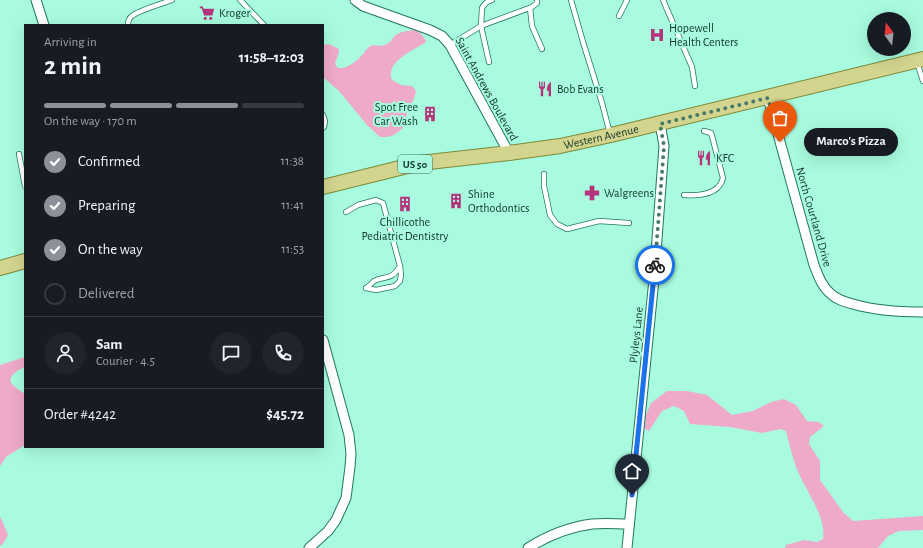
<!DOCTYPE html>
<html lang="en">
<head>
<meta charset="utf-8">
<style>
	body { margin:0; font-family:"Alegreya Sans",sans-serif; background:#20242c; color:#f1f3f6; height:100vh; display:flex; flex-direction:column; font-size:15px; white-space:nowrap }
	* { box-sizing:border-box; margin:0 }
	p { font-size:13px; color:#9ea1a6 }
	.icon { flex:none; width:22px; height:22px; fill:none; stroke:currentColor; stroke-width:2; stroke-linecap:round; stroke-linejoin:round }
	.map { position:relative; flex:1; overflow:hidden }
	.side { position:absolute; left:24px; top:24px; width:300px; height:424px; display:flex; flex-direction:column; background:#171b24; border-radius:0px; box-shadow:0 4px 16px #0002 }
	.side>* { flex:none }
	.needle { width:26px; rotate:345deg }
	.controls { position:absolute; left:867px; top:12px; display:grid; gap:8px }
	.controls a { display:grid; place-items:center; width:44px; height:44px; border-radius:50%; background:#171b24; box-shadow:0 4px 16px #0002; font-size:20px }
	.pin { position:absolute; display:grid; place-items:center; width:34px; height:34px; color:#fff; margin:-41px -17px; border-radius:50% 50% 50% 0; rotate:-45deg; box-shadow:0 0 4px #0007 }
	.pin .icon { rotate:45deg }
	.courier { position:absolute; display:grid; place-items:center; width:40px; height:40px; margin:-20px; border:3px solid #1a73e8; border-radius:50%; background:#fff; color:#222; box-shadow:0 1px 5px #0007 }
	.bubble { position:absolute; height:28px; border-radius:14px; background:#171b24; box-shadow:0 4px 16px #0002; font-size:13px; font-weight:700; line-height:28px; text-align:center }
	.overview em { font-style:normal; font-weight:700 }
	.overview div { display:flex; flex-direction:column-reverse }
	.overview { display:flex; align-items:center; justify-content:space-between; height:68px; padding:0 20px }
	h1 { font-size:26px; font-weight:700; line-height:30px }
	.bar { display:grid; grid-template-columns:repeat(4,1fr); gap:6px 4px; align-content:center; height:48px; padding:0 20px }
	.bar i { height:5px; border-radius:3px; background:#363941 }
	.bar .current { background:#8c9099 }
	.bar p { grid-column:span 4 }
	.line { display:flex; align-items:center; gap:10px; padding:0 20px; border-top:1px solid #363941 }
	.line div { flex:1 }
	.round { display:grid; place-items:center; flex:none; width:42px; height:42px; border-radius:21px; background:#20242c }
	ol { padding:0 20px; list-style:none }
	li { display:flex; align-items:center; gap:12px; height:44px }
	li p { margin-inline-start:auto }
	li .icon { padding:4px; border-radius:50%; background:#8c9099; color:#fff; stroke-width:4 }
	li:last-child { color:#9ea1a6 }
	li i { width:22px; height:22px; border:2px solid #363941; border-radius:50% }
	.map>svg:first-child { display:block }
	.green { fill:#efaac9 }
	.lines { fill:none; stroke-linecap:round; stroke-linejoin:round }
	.lane-casing { stroke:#207860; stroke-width:6 }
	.street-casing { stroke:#207860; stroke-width:11 }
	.primary-casing { stroke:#7c8a3a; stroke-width:16 }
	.lane { stroke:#fff; stroke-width:4.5 }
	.street { stroke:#fff; stroke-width:9 }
	.primary { stroke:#d3d48e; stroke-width:14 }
	.done { stroke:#467a69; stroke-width:4; stroke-dasharray:0 7.2 }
	.route { stroke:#1a73e8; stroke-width:5 }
	.labels { text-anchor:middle; stroke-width:4; stroke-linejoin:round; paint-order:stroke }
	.shield { fill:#a8fbde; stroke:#3e7060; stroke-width:1 }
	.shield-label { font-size:11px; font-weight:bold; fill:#11352a }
	.poi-label { font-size:12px; fill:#11352a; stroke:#a8fbde; text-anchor:start }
	.street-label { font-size:12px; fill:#11352a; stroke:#a8fbde }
</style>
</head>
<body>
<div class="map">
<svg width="923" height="548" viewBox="0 0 923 548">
	<rect width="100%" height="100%" fill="#a8fbde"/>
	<g class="green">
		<path d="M414,30C420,32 423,35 426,41L425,43C413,50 385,62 392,80L401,85L412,86L416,91L414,99L407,111L405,124L402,129L392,136L386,137H380L367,125L339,91L323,77V45L329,44L339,49C339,55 336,59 335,64L338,68C348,69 357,61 364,53C365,51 368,48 370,46C374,44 380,47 385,45C391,43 392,38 396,35C401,31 408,31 414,30Z"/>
		<path d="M25,357V367C18,370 4,377 14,386C17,389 21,391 25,394V445L6,457L0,466V365Z"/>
		<path d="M667,391H687L707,395L732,415L753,411L771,402L784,399L796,405L807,421L819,422L824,426L810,437L809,444L820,461V480L843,512L853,521L923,516V530L899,531L888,536L878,548H785L786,545L804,540L817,542L823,539C827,517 804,488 796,467C792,455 789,443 786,431L780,429L762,433L730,427L690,424L684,411L674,406L662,411L649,431L641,427L651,403Z"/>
		<path d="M0,516L8,535L2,545L0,546Z"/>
	</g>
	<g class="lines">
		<g class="lane-casing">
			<g id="lane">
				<path d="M240,0L264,25"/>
				<path d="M571,0L583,42L602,103L610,134"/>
				<path d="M663,0L692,67L695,86"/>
				<path d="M530,8L532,26L542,49"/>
				<path d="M619,16L627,0"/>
				<path d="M128,25C128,22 129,18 132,16C137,11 164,3 172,0"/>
				<path d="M450,45L481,26L532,7L537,3V0"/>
				<path d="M489,62L481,26L482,8L484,5L487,2L492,0"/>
				<path d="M917,62L923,81"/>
				<path d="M323,115L325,121L324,127L323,128"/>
				<path d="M19,154L25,186"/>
				<path d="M544,174V186L550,215L557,224L567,229L599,221L629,223"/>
				<path d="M684,195C698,196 719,195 723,178L712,136L711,133L704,131"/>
				<path d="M346,212L358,205L376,200L383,203L400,266L401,275L400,281L395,286L376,290L366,288"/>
				<path d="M366,288C369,286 372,283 374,281C387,275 391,281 400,266"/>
			</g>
		</g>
		<g class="street-casing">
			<g id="street">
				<path d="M36,0L44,25"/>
				<path d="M355,0L363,6L430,30L442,36L450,45L509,153"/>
				<path d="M768,98L814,265C818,275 822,287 831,294C837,300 845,302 853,304C876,311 899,312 923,312"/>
				<path d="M309,548L328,531L336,520L346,498L350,467L351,454L349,435L323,340"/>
				<path d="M528,548C547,536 569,527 592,524C604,523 617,524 629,524"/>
				<path d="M627,548L654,279L664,146L660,123"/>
			</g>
		</g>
		<g class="primary-casing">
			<g id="primary">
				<path id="s1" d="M323,187L420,163L509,153L560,146L611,135L923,59"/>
				<path d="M0,268L25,261"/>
			</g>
		</g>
		<use href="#lane" class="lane"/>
		<use href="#street" class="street"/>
		<use href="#primary" class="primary"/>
	</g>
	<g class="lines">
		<path class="done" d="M655,265L664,146L660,124L768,98L780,142"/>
		<path class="route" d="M632,495L655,265"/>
	</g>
	<defs>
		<g id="supermarket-bare" transform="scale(1.2)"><path d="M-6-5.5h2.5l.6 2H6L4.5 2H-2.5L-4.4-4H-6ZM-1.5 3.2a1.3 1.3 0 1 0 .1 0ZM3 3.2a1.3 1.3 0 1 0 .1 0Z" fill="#b6347c" stroke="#a8fbde" stroke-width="2.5" paint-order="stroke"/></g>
		<g id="hospital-bare" transform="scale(1.2)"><path d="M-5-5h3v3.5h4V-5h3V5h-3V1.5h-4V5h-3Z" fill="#b6347c" stroke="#a8fbde" stroke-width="2.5" paint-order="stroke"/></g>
		<g id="restaurant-bare" transform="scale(1.2)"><path d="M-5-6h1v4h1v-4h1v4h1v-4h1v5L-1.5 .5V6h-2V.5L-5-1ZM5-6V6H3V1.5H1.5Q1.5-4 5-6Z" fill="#b6347c" stroke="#a8fbde" stroke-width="2.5" paint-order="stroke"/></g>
		<g id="building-bare" transform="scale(1.2)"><path d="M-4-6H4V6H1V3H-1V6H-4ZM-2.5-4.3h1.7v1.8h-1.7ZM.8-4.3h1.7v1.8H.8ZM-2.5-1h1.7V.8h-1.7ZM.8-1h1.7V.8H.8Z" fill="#b6347c" stroke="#a8fbde" stroke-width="2.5" paint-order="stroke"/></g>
		<g id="pharmacy-bare" transform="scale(1.2)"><path d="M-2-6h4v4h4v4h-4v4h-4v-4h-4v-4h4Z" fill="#b6347c" stroke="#a8fbde" stroke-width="2.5" paint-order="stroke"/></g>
	</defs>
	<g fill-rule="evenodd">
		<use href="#supermarket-bare" x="207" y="13"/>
		<use href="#hospital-bare" x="657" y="35"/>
		<use href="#restaurant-bare" x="545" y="89"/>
		<use href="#building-bare" x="430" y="114"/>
		<use href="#restaurant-bare" x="704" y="158"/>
		<use href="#pharmacy-bare" x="592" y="193"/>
		<use href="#building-bare" x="456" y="201"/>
		<use href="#building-bare" x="405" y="204"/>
	</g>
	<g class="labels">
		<rect class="shield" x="398" y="155" width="34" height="18" rx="3"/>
		<g class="shield-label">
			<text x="415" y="168">US 50</text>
		</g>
		<g class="poi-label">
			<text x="219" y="17">Kroger</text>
			<text x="669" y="32">Hopewell<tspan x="669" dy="14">Health Centers</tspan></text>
			<text x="557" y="93">Bob Evans</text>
			<text x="418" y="111" text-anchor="end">Spot Free<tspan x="418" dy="14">Car Wash</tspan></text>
			<text x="716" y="162">KFC</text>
			<text x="604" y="197">Walgreens</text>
			<text x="468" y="198">Shine<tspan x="468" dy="14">Orthodontics</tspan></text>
			<text x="405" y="226" text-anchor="middle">Chillicothe<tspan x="405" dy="14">Pediatric Dentistry</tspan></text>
		</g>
		<g class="street-label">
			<text transform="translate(487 89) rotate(61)" y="4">Saint Andrews Boulevard</text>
			<text dy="4" stroke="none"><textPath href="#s1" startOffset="283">Western Avenue</textPath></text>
			<text transform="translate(814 217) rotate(74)" y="4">North Courtland Drive</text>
			<text transform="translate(636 335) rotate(-84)" y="4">Plyleys Lane</text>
		</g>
	</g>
</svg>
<div class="controls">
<a><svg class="needle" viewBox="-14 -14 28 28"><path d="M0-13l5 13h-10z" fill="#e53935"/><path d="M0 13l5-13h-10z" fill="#9ea1a6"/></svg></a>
</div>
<div class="pin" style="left:780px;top:142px;background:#ea580c"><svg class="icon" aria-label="bag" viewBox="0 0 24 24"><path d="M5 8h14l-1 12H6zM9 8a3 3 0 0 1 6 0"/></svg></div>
<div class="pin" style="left:632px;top:495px;background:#1f2937"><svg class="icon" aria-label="home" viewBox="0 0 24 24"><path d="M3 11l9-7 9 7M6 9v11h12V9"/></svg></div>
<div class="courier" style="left:655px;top:265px"><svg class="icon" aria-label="bike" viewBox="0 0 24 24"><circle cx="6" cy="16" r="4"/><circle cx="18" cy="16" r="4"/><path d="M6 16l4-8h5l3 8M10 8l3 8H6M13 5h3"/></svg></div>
<div class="bubble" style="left:804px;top:128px;width:94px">Marco's Pizza</div>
<section class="side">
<div class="overview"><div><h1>2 min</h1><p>Arriving in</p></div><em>11:58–12:03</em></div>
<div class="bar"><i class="current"></i><i class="current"></i><i class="current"></i><i></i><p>On the way · 170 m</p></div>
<ol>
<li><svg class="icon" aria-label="check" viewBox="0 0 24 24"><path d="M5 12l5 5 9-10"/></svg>Confirmed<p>11:38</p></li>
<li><svg class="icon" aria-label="check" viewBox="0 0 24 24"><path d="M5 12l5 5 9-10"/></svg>Preparing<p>11:41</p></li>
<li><svg class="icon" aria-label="check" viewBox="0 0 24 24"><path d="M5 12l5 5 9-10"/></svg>On the way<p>11:53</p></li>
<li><i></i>Delivered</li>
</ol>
<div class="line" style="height:72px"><a class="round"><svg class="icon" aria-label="person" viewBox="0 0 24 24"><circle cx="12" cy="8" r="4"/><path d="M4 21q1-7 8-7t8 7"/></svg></a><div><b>Sam</b><p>Courier · 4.5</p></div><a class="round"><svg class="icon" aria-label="chat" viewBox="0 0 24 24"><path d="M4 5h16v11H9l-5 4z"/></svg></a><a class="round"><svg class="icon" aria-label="phone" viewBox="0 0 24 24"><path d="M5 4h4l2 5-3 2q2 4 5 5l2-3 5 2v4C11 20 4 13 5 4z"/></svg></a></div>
<div class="line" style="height:52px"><div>Order #4242</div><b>$45.72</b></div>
</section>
</div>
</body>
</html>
